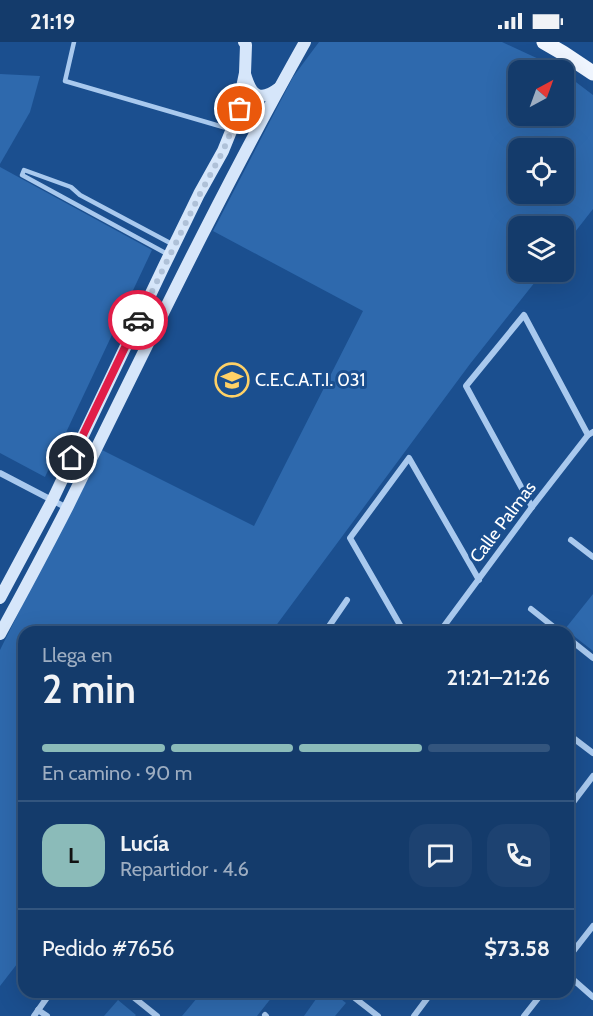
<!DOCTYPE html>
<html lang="es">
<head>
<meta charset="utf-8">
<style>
	body { margin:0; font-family:Cabin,sans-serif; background:#1d4271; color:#f1f3f6; height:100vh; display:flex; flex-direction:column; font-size:22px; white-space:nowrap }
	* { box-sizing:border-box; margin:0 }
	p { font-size:20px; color:#9dadc1 }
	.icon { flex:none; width:33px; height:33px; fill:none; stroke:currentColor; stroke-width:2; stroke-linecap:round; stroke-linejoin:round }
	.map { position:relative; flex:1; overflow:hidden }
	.drawer { position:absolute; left:18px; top:584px; width:556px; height:372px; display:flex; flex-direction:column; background:#143b6b; border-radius:18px; box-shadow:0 6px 24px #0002,0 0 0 2px #33557e }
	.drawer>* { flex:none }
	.needle { width:39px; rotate:41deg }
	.controls { position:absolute; left:508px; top:18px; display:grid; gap:12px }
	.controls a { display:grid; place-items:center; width:66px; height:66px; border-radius:12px; background:#143b6b; box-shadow:0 6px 24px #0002,0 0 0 2px #33557e; font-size:30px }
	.pin { position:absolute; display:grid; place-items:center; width:51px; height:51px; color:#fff; margin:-26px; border:3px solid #fff; border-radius:50%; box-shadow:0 2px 6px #0007 }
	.courier { position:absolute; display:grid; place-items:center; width:60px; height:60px; margin:-30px; border:4px solid #e11d48; border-radius:50%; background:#fff; color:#222; box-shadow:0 2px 8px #0007 }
	.summary em { font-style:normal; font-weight:600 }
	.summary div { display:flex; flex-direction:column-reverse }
	.summary { display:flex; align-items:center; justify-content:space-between; height:102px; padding:0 24px }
	h1 { font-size:39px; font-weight:600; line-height:45px }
	.bar { display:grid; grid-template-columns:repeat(4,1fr); gap:9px 6px; align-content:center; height:72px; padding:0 24px }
	.bar i { height:8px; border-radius:4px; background:#33557e }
	.bar .selected { background:#8bbbb9 }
	.bar p { grid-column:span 4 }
	.line { display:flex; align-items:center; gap:15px; padding:0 24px; border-top:2px solid #33557e }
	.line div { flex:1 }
	.round { display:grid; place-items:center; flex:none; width:63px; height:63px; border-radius:18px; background:#1d4271 }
	.status { display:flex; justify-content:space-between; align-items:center; height:42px; padding:0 30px; background:#143b6b; direction:ltr }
	.status svg { height:16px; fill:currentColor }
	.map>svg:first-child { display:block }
	.green { fill:#2e69ad; fill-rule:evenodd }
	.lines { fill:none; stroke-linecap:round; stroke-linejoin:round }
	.service { stroke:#a9c9ee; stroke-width:4.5 }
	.minor { stroke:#a9c9ee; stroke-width:6 }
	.secondary { stroke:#d6e6fa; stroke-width:12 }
	.primary { stroke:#f0f6ff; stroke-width:15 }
	.done { stroke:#afc1d8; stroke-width:6; stroke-dasharray:0 10.8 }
	.route { stroke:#e11d48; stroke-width:8 }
	.labels { text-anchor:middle; stroke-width:6; stroke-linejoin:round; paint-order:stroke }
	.poi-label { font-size:18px; fill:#fff; stroke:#1b4f8f; text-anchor:start }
	.street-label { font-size:18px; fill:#fff; stroke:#1b4f8f }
</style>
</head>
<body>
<div class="status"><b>21:19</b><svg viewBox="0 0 49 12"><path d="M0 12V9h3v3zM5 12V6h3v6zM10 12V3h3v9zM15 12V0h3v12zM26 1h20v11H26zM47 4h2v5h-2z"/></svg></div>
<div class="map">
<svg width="593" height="974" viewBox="0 0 593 974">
	<rect width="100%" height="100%" fill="#1b4f8f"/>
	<g class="green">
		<path d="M319,0H502L556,25L560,28H519V74H564V31L593,53V167L564,204V184H519V230H543L470,322L272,589L24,590V913L0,944V608L100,407L254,484L363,269L213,189L293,35ZM519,106H564V152H519Z"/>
		<path d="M0,32L40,34L30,70L0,122Z"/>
		<path d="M0,125L152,208L45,435L0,411Z"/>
		<path d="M593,552V609L565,587Z"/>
		<path d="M202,950H276L257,974H182Z"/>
		<path d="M321,950H332L346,961L335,974H304Z"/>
		<path d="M118,958L136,973L135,974H104Z"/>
	</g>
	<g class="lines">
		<g class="service">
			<path d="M74,0L65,39L230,87"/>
			<path d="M169,213L22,133L24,128L71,145L80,153L172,202"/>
		</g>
		<g class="minor">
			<path d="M0,431L67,466"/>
			<path d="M532,465L466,344L524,273L588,393"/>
			<path d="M571,498L593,515"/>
			<path d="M531,567L560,590"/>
			<path d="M325,590L347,558"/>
			<path d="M404,590L350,496L409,416L479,538"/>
			<path d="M438,590L444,584L532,465L588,393L593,390"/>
			<path d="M568,596L593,616"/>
			<path d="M568,692L593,711"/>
			<path d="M568,767L593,734"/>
			<path d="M568,916L593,884"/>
			<path d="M568,933L593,955"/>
			<path d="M127,950L157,974"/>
			<path d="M347,950L378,974"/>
			<path d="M38,968L47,974"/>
			<path d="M265,973L266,974"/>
			<path d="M34,974L51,950"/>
			<path d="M414,974L432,950"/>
			<path d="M524,974L543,950"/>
		</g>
		<g class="secondary">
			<path d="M245,32C251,53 259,61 279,46"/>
			<path d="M0,556L52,459L164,224L199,152L223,109L240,67L241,50L245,31L246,3L244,0"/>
			<path d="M0,592C23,550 46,507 68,464C145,308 220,151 305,0"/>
		</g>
		<path class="primary" d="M544,0L563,11L593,31"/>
	</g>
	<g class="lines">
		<path class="done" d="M138,278L200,152L223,109L240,67"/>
		<path class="route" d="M72,416L138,278"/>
	</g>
	<defs>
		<g id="school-ring" transform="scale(1.725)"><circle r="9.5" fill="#1b4f8f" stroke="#ffd166" stroke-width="1.5"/><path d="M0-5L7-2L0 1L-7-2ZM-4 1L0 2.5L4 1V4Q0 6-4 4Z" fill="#ffd166"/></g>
	</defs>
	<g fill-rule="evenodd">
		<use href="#school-ring" x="232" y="338"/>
	</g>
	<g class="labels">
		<g class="poi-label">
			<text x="255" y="344">C.E.C.A.T.I. 031</text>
		</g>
		<g class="street-label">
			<text transform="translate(503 480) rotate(-53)" y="6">Calle Palmas</text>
		</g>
	</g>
</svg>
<div class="controls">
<a><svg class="needle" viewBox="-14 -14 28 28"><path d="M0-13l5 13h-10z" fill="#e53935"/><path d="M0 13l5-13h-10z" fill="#9dadc1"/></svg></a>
<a><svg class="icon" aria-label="locate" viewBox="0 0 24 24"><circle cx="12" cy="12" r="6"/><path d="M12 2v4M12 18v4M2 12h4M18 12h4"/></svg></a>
<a><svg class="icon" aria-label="layers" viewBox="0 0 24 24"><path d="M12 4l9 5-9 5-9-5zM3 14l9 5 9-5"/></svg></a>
</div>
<div class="pin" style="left:240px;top:67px;background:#ea580c"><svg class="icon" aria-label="bag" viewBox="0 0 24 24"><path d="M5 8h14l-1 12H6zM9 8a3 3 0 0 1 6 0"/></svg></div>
<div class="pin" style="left:72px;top:416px;background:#1f2937"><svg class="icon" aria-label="home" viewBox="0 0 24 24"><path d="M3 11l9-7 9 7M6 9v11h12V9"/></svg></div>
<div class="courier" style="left:138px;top:278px"><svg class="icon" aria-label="car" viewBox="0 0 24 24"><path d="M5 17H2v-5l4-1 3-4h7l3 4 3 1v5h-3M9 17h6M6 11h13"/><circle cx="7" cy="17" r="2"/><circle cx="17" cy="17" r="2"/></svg></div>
<section class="drawer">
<div class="summary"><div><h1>2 min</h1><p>Llega en</p></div><em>21:21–21:26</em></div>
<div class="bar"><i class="selected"></i><i class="selected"></i><i class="selected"></i><i></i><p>En camino · 90 m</p></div>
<div class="line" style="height:108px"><b class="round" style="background:#8bbbb9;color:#111">L</b><div><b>Lucía</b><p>Repartidor · 4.6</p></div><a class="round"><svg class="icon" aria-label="chat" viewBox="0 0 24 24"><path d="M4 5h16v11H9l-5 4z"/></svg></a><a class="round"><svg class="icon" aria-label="phone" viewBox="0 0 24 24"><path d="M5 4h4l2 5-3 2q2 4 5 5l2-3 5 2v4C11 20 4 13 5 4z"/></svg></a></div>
<div class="line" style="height:78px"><div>Pedido #7656</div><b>$73.58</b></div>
</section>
</div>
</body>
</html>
